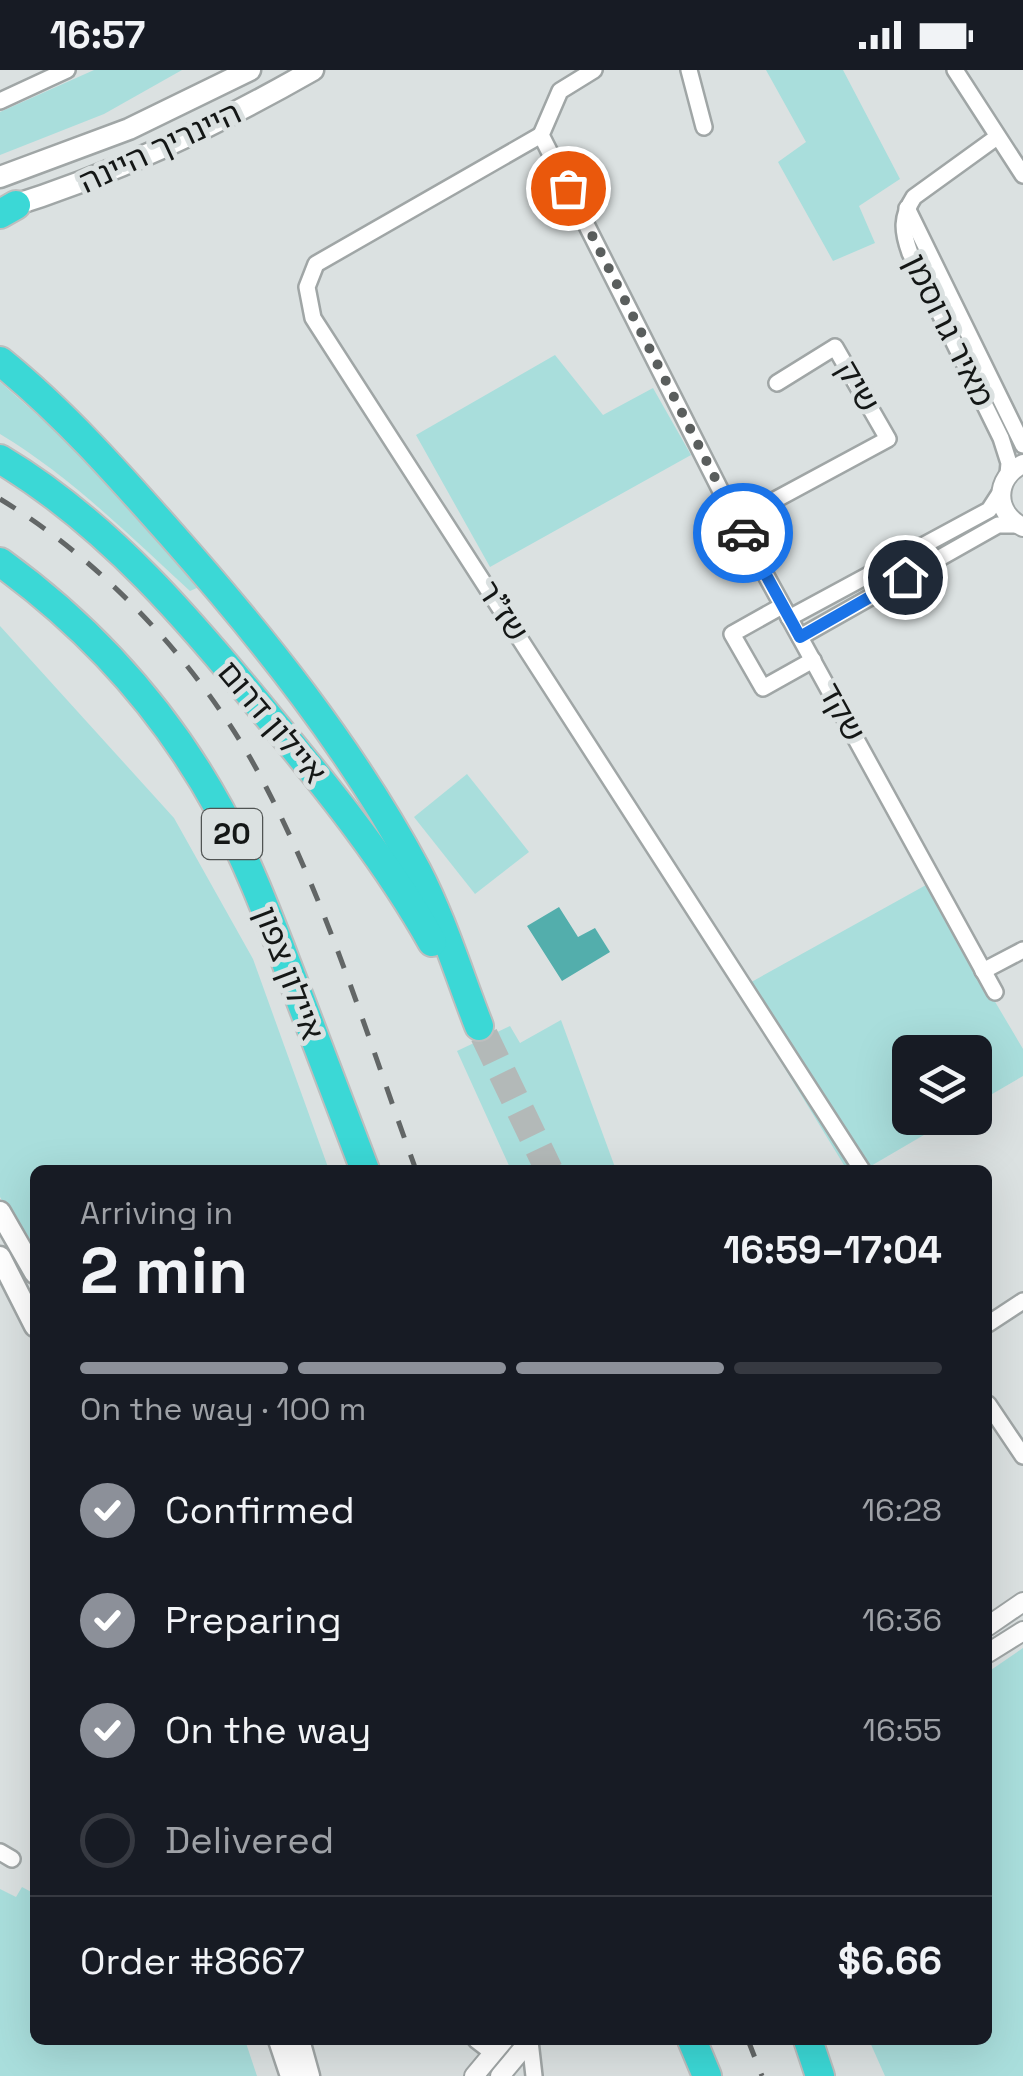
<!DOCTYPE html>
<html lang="en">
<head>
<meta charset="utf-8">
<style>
	body { margin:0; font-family:"Space Grotesk","Noto Sans Hebrew",sans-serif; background:#20242c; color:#f1f3f6; height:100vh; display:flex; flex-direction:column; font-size:38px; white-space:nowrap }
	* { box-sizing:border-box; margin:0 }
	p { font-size:32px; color:#9ea1a6 }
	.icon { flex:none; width:55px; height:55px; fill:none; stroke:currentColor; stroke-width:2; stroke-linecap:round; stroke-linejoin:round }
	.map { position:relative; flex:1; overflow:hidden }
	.side { position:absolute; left:30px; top:1095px; width:962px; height:880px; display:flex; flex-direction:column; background:#171b24; border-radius:15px; box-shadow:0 10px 40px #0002 }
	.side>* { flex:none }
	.tools { position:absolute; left:892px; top:965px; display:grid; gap:20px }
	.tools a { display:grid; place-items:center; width:100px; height:100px; border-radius:15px; background:#171b24; box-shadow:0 10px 40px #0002; font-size:50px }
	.pin { position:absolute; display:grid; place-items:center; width:85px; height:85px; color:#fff; margin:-42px; border:5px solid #fff; border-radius:50%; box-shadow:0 2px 10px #0007 }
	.courier { position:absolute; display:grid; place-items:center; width:100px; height:100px; margin:-50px; border:8px solid #1a73e8; border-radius:50%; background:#fff; color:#222; box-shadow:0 2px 12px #0007 }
	.head em { font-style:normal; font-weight:700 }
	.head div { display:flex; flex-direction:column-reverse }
	.head { display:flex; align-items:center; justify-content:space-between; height:170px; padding:0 50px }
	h1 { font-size:65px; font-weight:700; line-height:75px }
	.bar { display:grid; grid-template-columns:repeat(4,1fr); gap:15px 10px; align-content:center; height:120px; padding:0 50px }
	.bar i { height:12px; border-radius:8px; background:#363941 }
	.bar .on { background:#8c9099 }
	.bar p { grid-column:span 4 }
	.line { display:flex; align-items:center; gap:25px; padding:0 50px; border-top:2px solid #363941 }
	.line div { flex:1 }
	ol { padding:0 50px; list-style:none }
	li { display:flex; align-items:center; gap:30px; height:110px }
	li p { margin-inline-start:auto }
	li .icon { padding:10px; border-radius:50%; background:#8c9099; color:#fff; stroke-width:4 }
	li:last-child { color:#9ea1a6 }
	li i { width:55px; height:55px; border:5px solid #363941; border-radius:50% }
	.status { display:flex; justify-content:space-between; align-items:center; height:70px; padding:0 50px; background:#171b24; direction:ltr }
	.status svg { height:28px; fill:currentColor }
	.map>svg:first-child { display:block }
	.green { fill:#a9dedc }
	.water { fill:#53aeac }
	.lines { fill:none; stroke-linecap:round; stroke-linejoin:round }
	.motorway-tunnel { stroke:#b3b9b8; stroke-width:28; stroke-dasharray:28 14; stroke-linecap:butt }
	.minor-casing { stroke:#a0a6a6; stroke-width:20 }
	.tertiary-casing { stroke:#a0a6a6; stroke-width:22 }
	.secondary-casing { stroke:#a0a6a6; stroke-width:25 }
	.motorway-casing { stroke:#bdbebe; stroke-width:32 }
	.minor { stroke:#fff; stroke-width:15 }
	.tertiary { stroke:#fff; stroke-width:18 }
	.secondary { stroke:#fff; stroke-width:20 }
	.motorway { stroke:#3bd8d6; stroke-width:28 }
	.rail { stroke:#626666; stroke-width:5; stroke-dasharray:18 18; stroke-linecap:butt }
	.done { stroke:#5a5e5d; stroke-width:10; stroke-dasharray:0 18 }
	.route { stroke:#1a73e8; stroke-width:12 }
	.labels { text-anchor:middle; stroke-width:10; stroke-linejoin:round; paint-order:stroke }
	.shield { fill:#dbe1e1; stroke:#505453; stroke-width:2.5 }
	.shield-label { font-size:30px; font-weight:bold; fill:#141716 }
	.street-label { font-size:32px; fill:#141716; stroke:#dbe1e1 }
</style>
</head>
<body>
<div class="status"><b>16:57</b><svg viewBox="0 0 49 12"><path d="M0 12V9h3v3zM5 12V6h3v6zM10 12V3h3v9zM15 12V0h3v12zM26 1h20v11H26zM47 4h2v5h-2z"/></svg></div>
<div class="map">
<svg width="1023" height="2006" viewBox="0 0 1023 2006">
	<rect width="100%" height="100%" fill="#dbe1e1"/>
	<g class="green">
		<path d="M94,0H182L104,44L0,85V42Z"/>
		<path d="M766,0H843L900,109L859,136L875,173L833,191L778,92L806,72Z"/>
		<path d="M555,285L603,345L653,318L691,385L490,497L416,365Z"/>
		<path d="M0,312L96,397L199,517L190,521C130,466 70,406 0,364Z"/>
		<path d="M0,556L174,748L253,889L329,1100H35V1185L0,1127Z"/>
		<path d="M467,704L529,782L475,824L414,747Z"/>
		<path d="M926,815L1023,979V1006L975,1034V982H910V1048H953L864,1100H847L737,920Z"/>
		<path d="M561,950L616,1100H511L457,981L510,956L520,973Z"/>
		<path d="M1023,1578V2006H885L869,1970H988V1602Z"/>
		<path d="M22,1817L35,1824V1970H245L257,2006H0V1819L16,1827Z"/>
	</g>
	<path class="water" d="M559,837L578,867L595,858L610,882L562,911L527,856Z"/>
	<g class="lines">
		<path class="motorway-tunnel" d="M484,965L549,1100"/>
		<g class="minor-casing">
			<g id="minor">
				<path d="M594,0L560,21L541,65L736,451L995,922"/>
				<path d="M689,0L704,57"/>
				<path d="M955,0L1023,105"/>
				<path d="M0,31L67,0"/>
				<path d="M541,65L316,194L307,217L313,248L862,1100"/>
				<path d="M997,67L914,127C901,147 902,161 910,183L1001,368L1009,393L1008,404"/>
				<path d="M907,138L1023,375"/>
				<path d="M736,451L888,369L835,277L777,313"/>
				<path d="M782,536L732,564L763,618L813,590"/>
				<path d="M789,548L989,440L1000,423"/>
				<path d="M800,567L998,455H1017"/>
				<path d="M983,901L1023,880"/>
				<path d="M988,1254L1023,1231"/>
				<path d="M988,1334L1023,1386"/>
				<path d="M0,1782L12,1789"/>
				<path d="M476,1970L493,1983"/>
				<path d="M530,1971L534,2006"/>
			</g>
		</g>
		<g class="tertiary-casing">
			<g id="tertiary">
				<path d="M1023,394C994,408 994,443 1023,457"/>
				<path d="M988,1556L1023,1532"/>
				<path d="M988,1583L1023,1561"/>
				<path d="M474,2006L504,1970"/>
				<path d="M500,2006L530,1970"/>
			</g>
		</g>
		<g class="secondary-casing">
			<g id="secondary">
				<path d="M0,107L129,59L250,0"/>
				<path d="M2,139C113,105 213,57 313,0"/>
				<path d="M0,1142L35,1203"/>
				<path d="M0,1187L35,1256"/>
				<path d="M279,1970L291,2006"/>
				<path d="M299,1970L309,2006"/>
			</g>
		</g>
		<g class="motorway-casing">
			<g id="motorway">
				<path d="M0,144L16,135"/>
				<path d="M0,291C63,342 117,403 171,464C263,568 351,678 417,801C442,849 459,905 479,956"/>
				<path d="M0,389C109,454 193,554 272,651C330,721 388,793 432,872"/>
				<path d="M0,492C91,558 166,641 220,740C249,794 270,851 292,908C316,972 341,1036 365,1100"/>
				<path d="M692,1970L707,2006"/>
				<path d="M808,1970L820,2006"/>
			</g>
		</g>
		<use href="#minor" class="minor"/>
		<use href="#tertiary" class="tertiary"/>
		<use href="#secondary" class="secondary"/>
		<use href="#motorway" class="motorway"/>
		<g class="rail">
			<path d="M0,429C108,494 209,605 266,717C329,838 369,972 416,1100"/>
			<path d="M748,1970L762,2006"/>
		</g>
	</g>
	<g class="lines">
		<path class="done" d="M568,118L743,463"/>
		<path class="route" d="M743,463L800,567L905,507"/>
	</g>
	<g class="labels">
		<rect class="shield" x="202" y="739" width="60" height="50" rx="8"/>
		<g class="shield-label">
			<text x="232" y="774">20</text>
		</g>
		<g class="street-label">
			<text transform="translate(160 77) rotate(-25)" y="11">היינריך היינה</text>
			<text transform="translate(949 260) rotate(64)" y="11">מאיר גרוסמן</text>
			<text transform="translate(858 316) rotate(60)" y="11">שיק</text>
			<text transform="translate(503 541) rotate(57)" y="11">שז"ר</text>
			<text transform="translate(842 642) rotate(61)" y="11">שקד</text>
			<text transform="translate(272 652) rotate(50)" y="11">איילון דרום</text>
			<text transform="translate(289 903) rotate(69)" y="11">איילון צפון</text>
		</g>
	</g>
</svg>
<div class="tools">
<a><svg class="icon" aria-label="layers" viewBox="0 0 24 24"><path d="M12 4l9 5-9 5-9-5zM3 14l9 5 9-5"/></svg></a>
</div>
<div class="pin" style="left:568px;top:118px;background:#ea580c"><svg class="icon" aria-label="bag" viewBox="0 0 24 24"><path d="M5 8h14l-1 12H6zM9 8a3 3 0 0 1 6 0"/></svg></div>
<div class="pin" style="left:905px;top:507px;background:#1f2937"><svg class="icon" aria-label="home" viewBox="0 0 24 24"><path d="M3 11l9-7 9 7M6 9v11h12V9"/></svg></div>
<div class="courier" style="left:743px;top:463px"><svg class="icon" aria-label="car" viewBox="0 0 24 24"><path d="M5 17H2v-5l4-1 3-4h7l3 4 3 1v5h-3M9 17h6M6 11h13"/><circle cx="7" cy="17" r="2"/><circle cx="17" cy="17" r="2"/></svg></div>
<section class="side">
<div class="head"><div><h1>2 min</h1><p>Arriving in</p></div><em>16:59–17:04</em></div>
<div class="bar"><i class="on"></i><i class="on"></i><i class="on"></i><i></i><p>On the way · 100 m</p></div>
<ol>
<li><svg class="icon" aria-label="check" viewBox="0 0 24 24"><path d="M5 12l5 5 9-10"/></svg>Confirmed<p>16:28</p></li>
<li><svg class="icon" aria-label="check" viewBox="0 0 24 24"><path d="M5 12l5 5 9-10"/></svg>Preparing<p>16:36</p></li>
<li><svg class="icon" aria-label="check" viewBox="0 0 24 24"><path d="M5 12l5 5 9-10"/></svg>On the way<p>16:55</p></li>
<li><i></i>Delivered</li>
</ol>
<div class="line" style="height:130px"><div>Order #8667</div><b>$6.66</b></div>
</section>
</div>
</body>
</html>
